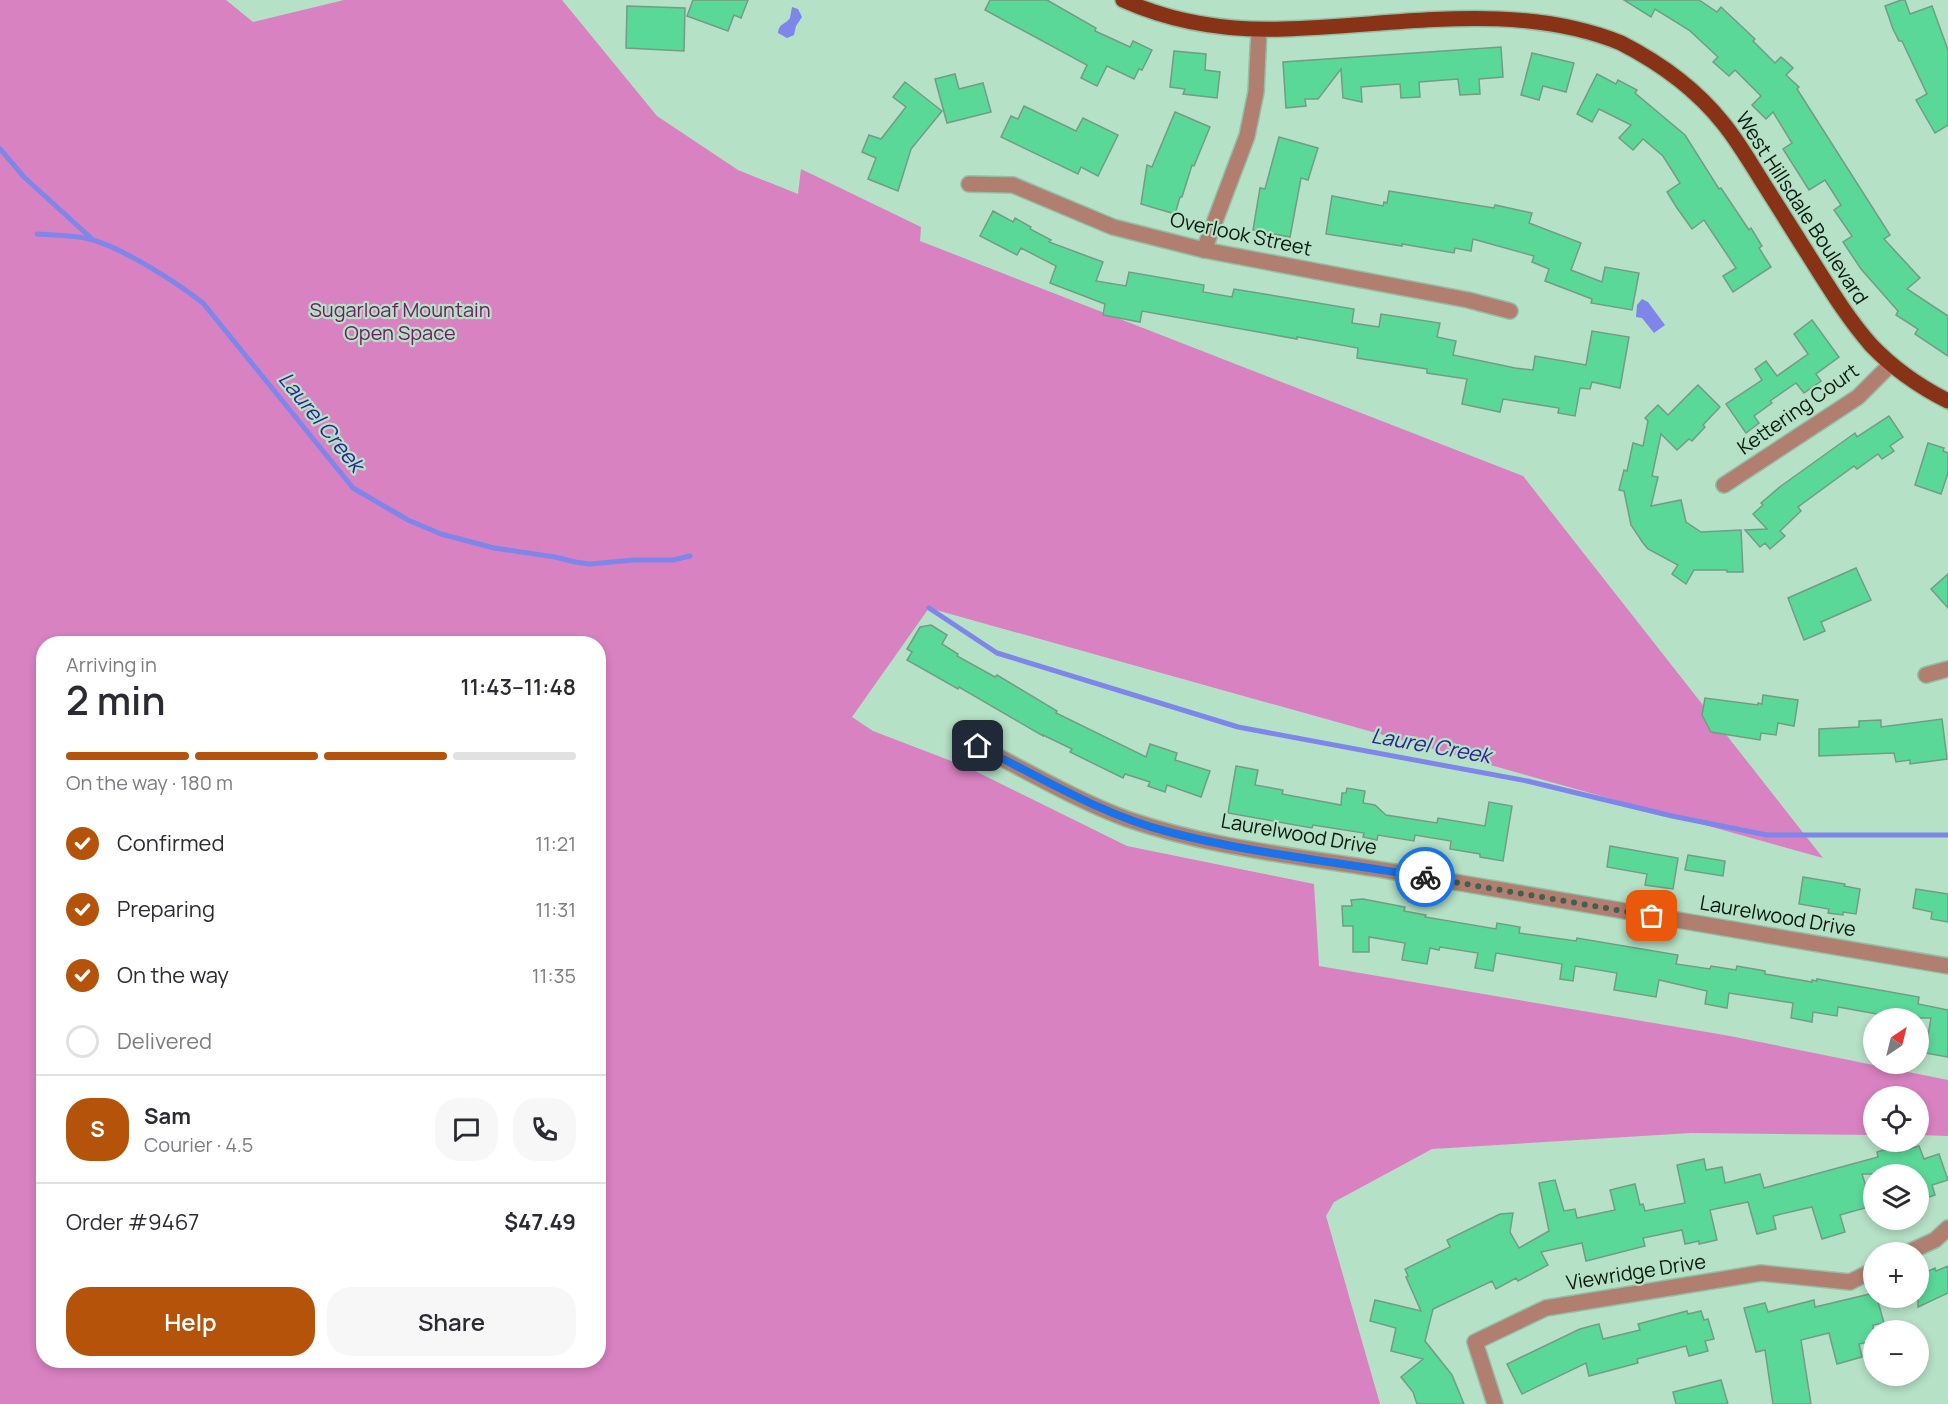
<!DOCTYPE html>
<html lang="en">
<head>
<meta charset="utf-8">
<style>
	body { margin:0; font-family:Manrope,sans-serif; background:#f7f7f7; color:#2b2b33; height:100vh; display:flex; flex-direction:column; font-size:22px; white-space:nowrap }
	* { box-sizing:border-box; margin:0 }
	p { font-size:20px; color:#7c7c81 }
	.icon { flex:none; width:33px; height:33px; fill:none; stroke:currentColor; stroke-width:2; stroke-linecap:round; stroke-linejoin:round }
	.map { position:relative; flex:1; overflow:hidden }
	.panel { position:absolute; left:36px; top:636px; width:570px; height:732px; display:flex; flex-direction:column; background:#fff; border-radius:24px; box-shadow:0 3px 9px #0003 }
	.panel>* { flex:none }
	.needle { width:39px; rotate:35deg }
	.tools { position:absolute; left:1863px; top:1008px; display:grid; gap:12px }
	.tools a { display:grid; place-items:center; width:66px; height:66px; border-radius:50%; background:#fff; box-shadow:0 3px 9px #0003; font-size:30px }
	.pin { position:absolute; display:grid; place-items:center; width:51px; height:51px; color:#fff; margin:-26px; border-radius:12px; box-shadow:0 3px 9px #0006 }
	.courier { position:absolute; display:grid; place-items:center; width:60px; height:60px; margin:-30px; border:4px solid #1a73e8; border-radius:50%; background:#fff; color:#222; box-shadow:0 2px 8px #0007 }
	.head em { font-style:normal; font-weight:600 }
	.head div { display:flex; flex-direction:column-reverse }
	.head { display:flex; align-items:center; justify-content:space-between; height:102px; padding:0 30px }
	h1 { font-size:39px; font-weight:600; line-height:45px }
	.bar { display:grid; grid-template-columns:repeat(4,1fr); gap:9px 6px; align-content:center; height:72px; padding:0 30px }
	.bar i { height:8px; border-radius:4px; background:#e1e1e2 }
	.bar .on { background:#b45309 }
	.bar p { grid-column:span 4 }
	.line { display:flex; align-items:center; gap:15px; padding:0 30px; border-top:2px solid #e1e1e2 }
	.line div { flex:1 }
	.round { display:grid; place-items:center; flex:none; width:63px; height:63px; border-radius:24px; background:#f7f7f7 }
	ol { padding:0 30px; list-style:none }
	li { display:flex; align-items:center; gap:18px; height:66px }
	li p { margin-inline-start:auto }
	li .icon { padding:6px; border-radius:50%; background:#b45309; color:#fff; stroke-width:4 }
	li:last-child { color:#7c7c81 }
	li i { width:33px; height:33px; border:3px solid #e1e1e2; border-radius:50% }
	.button { display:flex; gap:12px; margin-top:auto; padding:12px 30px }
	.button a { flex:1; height:69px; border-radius:24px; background:#b45309; color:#fff; font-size:24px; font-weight:600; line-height:69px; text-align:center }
	.button a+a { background:#f7f7f7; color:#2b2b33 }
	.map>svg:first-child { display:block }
	.green { fill:#d982c1; fill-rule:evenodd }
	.water { fill:#7e86ea }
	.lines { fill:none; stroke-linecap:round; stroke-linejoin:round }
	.stream { stroke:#7e86ea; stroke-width:5 }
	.building { fill:#5ad897; stroke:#729d83; stroke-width:1.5 }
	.minor-casing { stroke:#96bda5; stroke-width:18 }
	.major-casing { stroke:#96bda5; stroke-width:18 }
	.minor { stroke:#b07f70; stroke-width:15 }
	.major { stroke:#883216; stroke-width:15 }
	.done { stroke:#445e4f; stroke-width:6; stroke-dasharray:0 10.8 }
	.route { stroke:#1a73e8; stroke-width:8 }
	.labels { text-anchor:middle; stroke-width:4.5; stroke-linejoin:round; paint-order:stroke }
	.street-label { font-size:20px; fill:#07180f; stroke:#b5e1c6 }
	.park-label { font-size:20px; fill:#711c5f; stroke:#b5e1c6 }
	.water-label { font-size:21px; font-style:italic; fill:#2f2194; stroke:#b5e1c6 }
</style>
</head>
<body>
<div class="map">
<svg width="1948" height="1404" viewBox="0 0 1948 1404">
	<rect width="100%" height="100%" fill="#b5e1c6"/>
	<path class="green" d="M0,0H226L253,22L344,0H562L657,116L738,170L798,194L801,169L921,227L920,241L1523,476L1823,858L929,608L852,717L873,731L967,767L1127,846L1314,884L1319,966L1730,1036L1948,1080V1136L1919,1135L1918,1096H1874L1873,1135L1691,1133L1432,1149L1334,1202L1326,1216L1380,1404H0ZM44,644H598V1360H44Z"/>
	<g class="water">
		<path d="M792,7L798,9L802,17L796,26L794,35L787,38L778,33C779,23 785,25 790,18Z"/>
		<path d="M1642,299L1648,302L1665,325L1654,333L1642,318L1636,317L1637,305Z"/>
	</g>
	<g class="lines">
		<g class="stream">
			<path d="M0,149L24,177L91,238"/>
			<path d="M37,234C55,235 75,235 93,240C126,250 176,282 203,303L353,488L408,520L441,534L494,548L555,557L575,562L590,564L634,560H673L690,556"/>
			<path d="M929,608L997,653L1238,727L1527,781L1672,816L1767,835H1948"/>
		</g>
	</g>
	<g class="building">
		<path d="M693,0H748L741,18L734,15L728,31L687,16Z"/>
		<path d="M990,0H1047L1096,28L1095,31L1130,47L1133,41L1152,50L1142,70L1139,69L1134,79L1107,66L1097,86L1081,78L1087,65L985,10Z"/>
		<path d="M1624,0H1699L1717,12L1721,7L1755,39L1753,41L1775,63L1781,57L1788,63L1793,68L1786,75L1799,87L1797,89L1890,235L1884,239L1920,278L1907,289L1948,316V356L1915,334L1918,329L1896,315L1898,311L1861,269L1843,242L1852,236L1834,210L1841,205L1825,180L1809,190L1783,149L1792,143L1773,112L1766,119L1752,105L1761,96L1735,70L1729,76L1713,62L1718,57L1689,30L1655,9L1651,17Z"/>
		<path d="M1901,0H1905L1910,14L1932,6L1948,50V125L1935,133L1916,100L1927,94L1902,41H1899L1893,29L1885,6Z"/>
		<path d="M627,6L685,8L684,51L626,48Z"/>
		<path d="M1501,47L1503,77L1479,79L1480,94L1460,95L1458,79L1419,82L1420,97L1401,98L1400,84L1361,87L1362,102L1343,98L1341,69L1318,99H1305L1306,106L1286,108L1283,62Z"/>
		<path d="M1174,51L1206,54L1205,70L1220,72L1217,98L1183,94L1185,89L1170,87Z"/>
		<path d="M1532,53L1574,63L1566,92L1543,86L1539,100L1521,95Z"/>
		<path d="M955,74L959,89L983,83L991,112L947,123L935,79Z"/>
		<path d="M1597,74L1616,84L1618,80L1637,90L1635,93L1685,135L1719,189L1721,188L1749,230L1751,228L1762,246L1759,248L1771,267L1733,292L1723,276L1736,268L1704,220L1692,229L1677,208L1667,192L1680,183L1663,156L1643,139L1633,150L1619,138L1631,125L1599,109L1592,122L1577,114Z"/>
		<path d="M905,82L942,111L911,149L898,191L868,179L876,158L862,152L869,135L881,139L906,107L893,97Z"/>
		<path d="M1024,106L1076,131L1083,118L1118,135L1098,176L1081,167L1078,174L1001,137L1011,116L1018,119Z"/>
		<path d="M1175,112L1210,127L1194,166L1192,165L1182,197H1180L1175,214L1141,204L1147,165L1152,167Z"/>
		<path d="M1279,137L1318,148L1308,180L1301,178L1290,237L1253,230L1260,188L1265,189Z"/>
		<path d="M1389,191L1494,208L1495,205L1532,213L1529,223L1581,243L1571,270L1602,282L1605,267L1639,273L1632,310L1591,303L1592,299L1545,281L1549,269L1532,262L1534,256L1473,239L1471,251L1455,248L1454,253L1402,244V246L1326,234L1332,196L1383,206L1384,202L1387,203Z"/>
		<path d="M993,211L1013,222L1015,218L1031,227L1030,229L1051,240L1049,242L1103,262L1096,281L1126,286L1129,272L1204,285L1203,292L1232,297L1234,289L1354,309L1352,323L1379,327L1381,314L1440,323L1437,337L1456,341L1453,355L1515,368L1533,370L1535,356L1586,365L1592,331L1629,337L1620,388L1592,382L1590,389L1580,388L1575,416L1558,413L1559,408L1503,399L1500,412L1462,404L1467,379L1427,373V369L1357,358L1358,348L1297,337V339L1142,311L1140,322L1103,315L1105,304L1050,283L1056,266L1021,248L1017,255L980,236Z"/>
		<path d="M1812,320L1839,357L1816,374L1821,381L1804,393L1796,383L1770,401L1772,403L1754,416L1759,423L1746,433L1726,404L1762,380L1755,369L1766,361L1777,376L1808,354L1794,334Z"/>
		<path d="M1698,385L1720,407L1703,425L1705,427L1692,441L1689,439L1677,450L1661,434L1652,476L1658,477L1651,506L1681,500L1686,522L1701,532L1741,530L1743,572H1727V570H1694L1686,584L1672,574L1678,565L1648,549L1643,543L1631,525L1624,491L1619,490L1624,470L1627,471L1633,443L1643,446L1648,421L1645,418L1658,405L1668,415Z"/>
		<path d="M1889,416L1903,437L1890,446L1894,451L1882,459L1878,454L1857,469L1854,466L1798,507L1801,511L1780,531L1785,536L1770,549L1765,543L1760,547L1745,530L1767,529L1753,514L1763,505L1761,503L1781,486L1855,433L1857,437Z"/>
		<path d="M1928,443L1944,448L1943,451L1948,453V473L1941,494L1915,485Z"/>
		<path d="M1856,568L1871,600L1821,622L1825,631L1804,640L1788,598Z"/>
		<path d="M1948,574V608L1931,589Z"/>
		<path d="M931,625L947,635L942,644L958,654L957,656L995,677L997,675L1057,711L1056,713L1146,757L1150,744L1177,753L1175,760L1210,771L1201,797L1167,785L1165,792L1148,786L1150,782L1125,774L1123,778L1070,752L1072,749L1043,735V736L959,687L958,689L907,660L912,652L907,649L920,627Z"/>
		<path d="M1763,695L1798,700L1794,726L1778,723L1776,735L1761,733L1760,740L1711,732L1702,715L1705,698L1758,705V703L1762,704Z"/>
		<path d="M1942,719L1947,759L1910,764V760L1896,762L1894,753L1819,756V729L1859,727V721L1881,720V727Z"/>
		<path d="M1236,766L1258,770L1255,785L1283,790L1282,794L1341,805L1342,793H1346L1347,788L1365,791L1363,803L1375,805L1386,815L1437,823L1438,818L1485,826L1489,802L1512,806L1503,861L1480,857V854L1450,849L1451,841L1415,835L1414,841L1378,835L1377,840L1363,837L1364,833L1313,825L1312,828L1228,813Z"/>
		<path d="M1610,846L1678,858L1673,889L1645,885L1647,874L1607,867Z"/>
		<path d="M1688,855L1725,861L1723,876L1685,870Z"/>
		<path d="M1803,877L1845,884L1844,886L1860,889L1856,914L1843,912V915L1828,913L1829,909L1799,904Z"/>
		<path d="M1916,889L1948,894V922L1931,919L1932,912L1913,908Z"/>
		<path d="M1363,899L1405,907L1404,911L1426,915L1425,917L1496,929L1497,923L1520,927L1519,933L1576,941L1577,938L1678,955L1676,964L1710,969L1711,966L1736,970L1737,966L1765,971V974L1812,982V980L1817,981V979L1919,997L1918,1004L1948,1010V1057L1925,1053L1931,1018H1899L1838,1007L1837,1016L1813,1012L1812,1022L1791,1018L1793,1003L1729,993L1727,1008L1705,1004L1707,991L1659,980L1656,997L1614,990L1617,973L1575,966L1573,981L1560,979L1562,964L1496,953L1493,971L1475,968L1478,953L1440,947L1439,950L1430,948L1427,964L1402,960L1405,943L1369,937V952H1353V926H1343L1342,906H1352L1351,900Z"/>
		<path d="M1898,1146L1899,1152L1919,1146L1924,1159L1939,1154L1948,1180L1932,1185L1935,1195L1918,1201V1174H1862L1872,1206L1840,1215L1845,1232L1822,1239L1812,1207L1773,1216L1776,1229L1757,1234L1748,1202L1710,1210L1717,1240L1699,1244V1241L1685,1244L1682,1230L1643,1238L1645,1246L1586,1261L1582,1243L1541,1252L1548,1265L1518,1281L1516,1278L1496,1289L1492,1281L1433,1309L1425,1341L1452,1375L1464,1404H1417L1413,1392L1401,1377L1423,1359L1391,1351L1396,1328L1370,1321L1375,1300L1421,1311L1406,1277L1408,1276L1405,1269L1450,1247L1447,1240L1500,1214L1513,1213L1510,1232L1519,1248L1549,1231L1539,1183L1555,1180L1564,1211L1575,1209L1577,1218L1615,1210L1610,1190L1635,1184L1640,1205L1643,1204L1645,1211L1685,1203L1677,1165L1704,1159L1706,1170L1722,1167L1725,1183L1760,1174L1764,1188L1878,1157L1877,1152Z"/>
		<path d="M1948,1266V1293L1918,1307V1276L1935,1268L1936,1271Z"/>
		<path d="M1874,1293V1298H1877L1884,1323L1873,1325L1874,1341L1859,1344L1862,1357L1837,1364L1829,1333L1801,1340L1811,1404H1773L1765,1350L1756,1352L1744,1308L1765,1303L1768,1312L1814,1300L1815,1307Z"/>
		<path d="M1687,1311L1688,1314L1701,1311L1704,1320L1708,1319L1714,1339L1705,1341L1708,1351L1689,1356L1686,1346L1637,1359L1638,1363L1589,1376L1586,1363L1522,1394L1507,1364L1580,1329L1599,1324L1603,1339L1640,1330L1638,1324Z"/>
		<path d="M1721,1380L1728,1404H1676L1673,1392Z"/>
	</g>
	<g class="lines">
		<g class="minor-casing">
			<g id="minor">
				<path d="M969,184L1013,185L1113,227L1204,250L1468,300L1510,311"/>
				<path d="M1204,250L1247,136L1256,92L1259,30"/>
				<path d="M1724,485L1858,397L1891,364"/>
				<path d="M1926,675L1948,669"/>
				<path d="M978,746C1027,771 1076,800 1127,819C1219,851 1318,858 1413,875C1591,905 1770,936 1948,966"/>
				<path d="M1909,1252L1935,1240L1948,1228"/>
				<path d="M1495,1404L1475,1342L1546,1308L1761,1273L1850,1282L1874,1270"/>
			</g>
		</g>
		<g class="major-casing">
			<path id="major" d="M1123,0C1174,23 1229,31 1284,29C1397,26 1515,0 1621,43C1660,63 1696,89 1723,123C1737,140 1748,159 1760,178C1778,207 1797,237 1816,267C1833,294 1850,321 1871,345C1893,368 1920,387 1948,401"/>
		</g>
		<use href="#minor" class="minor"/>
		<use href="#major" class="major"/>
	</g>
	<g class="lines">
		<path class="done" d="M1425,877L1652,916"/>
		<path class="route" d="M978,746C1040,777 1102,815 1169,832C1253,854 1340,862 1425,877"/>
	</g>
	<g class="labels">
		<g class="street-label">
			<text transform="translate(1802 208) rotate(57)" y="7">West Hillsdale Boulevard</text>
			<text transform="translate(1241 234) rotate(12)" y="7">Overlook Street</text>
			<text transform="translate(1798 409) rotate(-35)" y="7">Kettering Court</text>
			<text transform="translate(1299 834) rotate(10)" y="7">Laurelwood Drive</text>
			<text transform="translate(1778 916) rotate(10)" y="7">Laurelwood Drive</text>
			<text transform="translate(1636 1272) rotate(-9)" y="7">Viewridge Drive</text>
		</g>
		<g class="park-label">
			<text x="400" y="317">Sugarloaf Mountain<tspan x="400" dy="23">Open Space</tspan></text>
		</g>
		<g class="water-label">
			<text transform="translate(321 422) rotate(51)" y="7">Laurel Creek</text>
			<text transform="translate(1431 746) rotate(10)" y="7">Laurel Creek</text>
		</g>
	</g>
</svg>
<div class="tools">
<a><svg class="needle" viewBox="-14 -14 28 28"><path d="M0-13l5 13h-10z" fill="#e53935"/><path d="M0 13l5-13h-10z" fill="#7c7c81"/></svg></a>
<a><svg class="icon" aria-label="locate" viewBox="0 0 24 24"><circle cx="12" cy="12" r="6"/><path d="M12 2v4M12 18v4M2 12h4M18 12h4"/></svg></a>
<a><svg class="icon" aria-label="layers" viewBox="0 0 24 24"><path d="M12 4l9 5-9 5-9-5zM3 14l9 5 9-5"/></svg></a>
<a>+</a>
<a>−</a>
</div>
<div class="pin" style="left:1652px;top:916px;background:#ea580c"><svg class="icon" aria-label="bag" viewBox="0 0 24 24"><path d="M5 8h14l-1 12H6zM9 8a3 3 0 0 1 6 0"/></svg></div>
<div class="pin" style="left:978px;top:746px;background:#1f2937"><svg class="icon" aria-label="home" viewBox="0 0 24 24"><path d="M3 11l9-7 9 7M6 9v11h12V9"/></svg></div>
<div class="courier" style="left:1425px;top:877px"><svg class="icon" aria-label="bike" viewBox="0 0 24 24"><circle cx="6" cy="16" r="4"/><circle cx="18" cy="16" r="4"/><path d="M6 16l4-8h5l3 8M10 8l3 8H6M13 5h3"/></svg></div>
<section class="panel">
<div class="head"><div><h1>2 min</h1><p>Arriving in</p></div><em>11:43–11:48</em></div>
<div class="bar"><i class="on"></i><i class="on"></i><i class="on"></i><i></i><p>On the way · 180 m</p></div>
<ol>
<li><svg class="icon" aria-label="check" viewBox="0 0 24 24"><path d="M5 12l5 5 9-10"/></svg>Confirmed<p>11:21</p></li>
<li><svg class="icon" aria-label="check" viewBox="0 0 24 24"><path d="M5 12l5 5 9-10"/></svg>Preparing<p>11:31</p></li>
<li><svg class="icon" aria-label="check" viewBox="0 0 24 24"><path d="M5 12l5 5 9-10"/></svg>On the way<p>11:35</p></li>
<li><i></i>Delivered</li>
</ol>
<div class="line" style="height:108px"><b class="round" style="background:#b45309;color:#fff">S</b><div><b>Sam</b><p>Courier · 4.5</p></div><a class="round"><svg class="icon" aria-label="chat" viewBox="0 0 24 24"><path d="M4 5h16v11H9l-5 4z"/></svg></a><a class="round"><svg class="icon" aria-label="phone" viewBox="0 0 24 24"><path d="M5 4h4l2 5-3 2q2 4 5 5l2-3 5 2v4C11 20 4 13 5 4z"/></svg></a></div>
<div class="line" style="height:78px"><div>Order #9467</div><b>$47.49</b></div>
<div class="button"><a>Help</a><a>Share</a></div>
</section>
</div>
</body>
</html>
